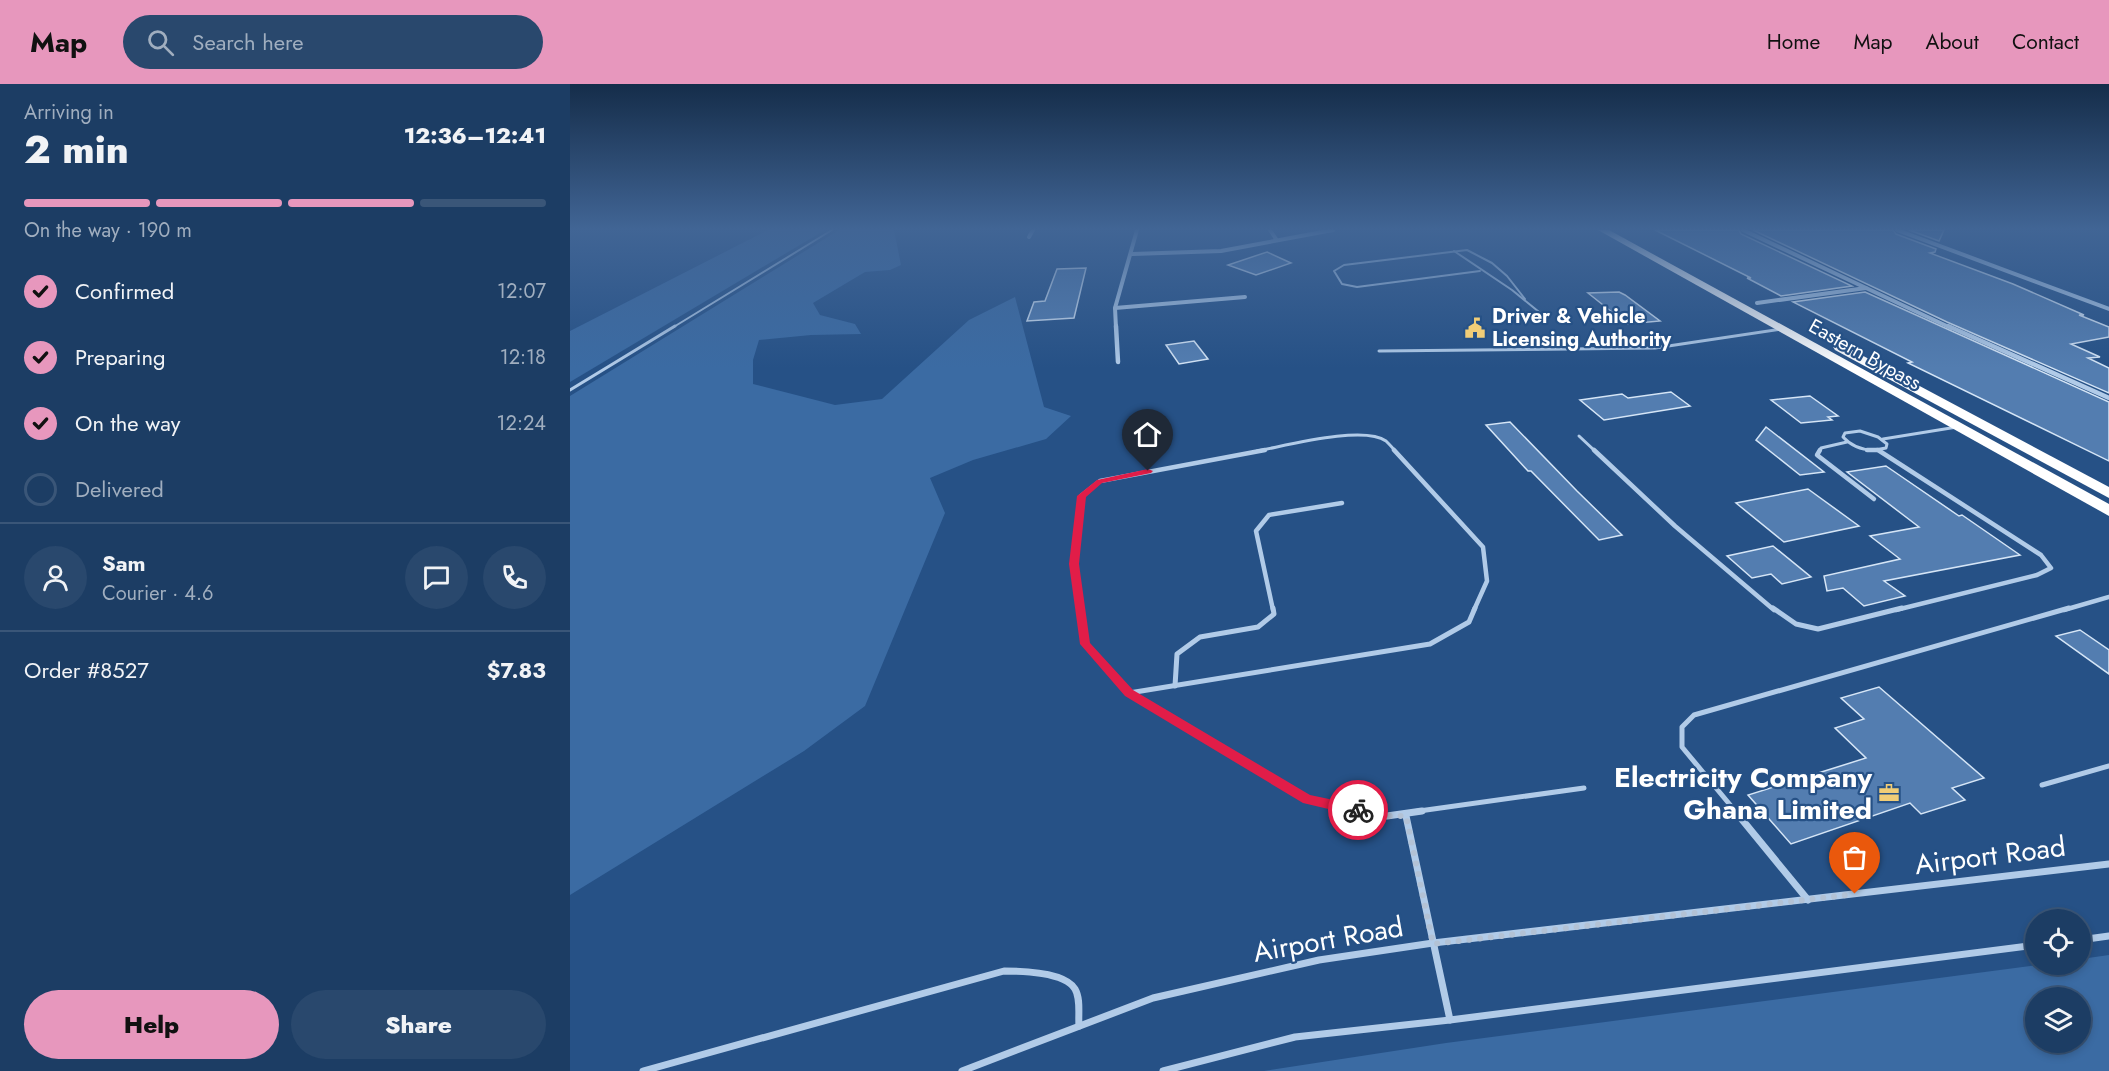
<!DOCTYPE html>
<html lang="en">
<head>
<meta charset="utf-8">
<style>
	body { margin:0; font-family:Jost,sans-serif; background:#29486d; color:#f1f3f6; height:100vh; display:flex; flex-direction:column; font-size:22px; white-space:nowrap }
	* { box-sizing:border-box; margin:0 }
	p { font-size:20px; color:#a0aebf }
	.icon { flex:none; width:33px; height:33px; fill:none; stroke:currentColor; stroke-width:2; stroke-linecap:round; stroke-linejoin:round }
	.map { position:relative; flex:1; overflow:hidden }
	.panel { display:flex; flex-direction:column; background:#1c3d64; width:570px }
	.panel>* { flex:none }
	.fabs { position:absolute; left:1455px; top:825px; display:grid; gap:12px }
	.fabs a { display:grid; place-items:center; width:66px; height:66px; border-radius:50%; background:#1c3d64; box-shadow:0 3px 9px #0003,0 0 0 2px #3a5678; font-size:30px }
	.pin { position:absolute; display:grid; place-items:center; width:51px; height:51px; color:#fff; margin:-62px -26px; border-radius:50% 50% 50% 0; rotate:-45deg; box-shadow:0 0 6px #0007 }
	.pin .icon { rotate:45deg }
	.courier { position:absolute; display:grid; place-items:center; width:60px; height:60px; margin:-30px; border:4px solid #e11d48; border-radius:50%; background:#fff; color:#222; box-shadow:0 2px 8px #0007 }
	.overview em { font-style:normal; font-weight:800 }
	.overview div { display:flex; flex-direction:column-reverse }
	.overview { display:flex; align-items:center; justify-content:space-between; height:102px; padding:0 24px }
	h1 { font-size:39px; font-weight:800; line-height:45px }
	.bar { display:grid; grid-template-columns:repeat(4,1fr); gap:9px 6px; align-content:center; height:72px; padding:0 24px }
	.bar i { height:8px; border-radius:4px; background:#3a5678 }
	.bar .selected { background:#e797bd }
	.bar p { grid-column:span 4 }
	.line { display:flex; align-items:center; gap:15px; padding:0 24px; border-top:2px solid #3a5678 }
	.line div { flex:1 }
	.round { display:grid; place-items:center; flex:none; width:63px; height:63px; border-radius:32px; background:#29486d }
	ol { padding:0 24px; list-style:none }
	li { display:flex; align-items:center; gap:18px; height:66px }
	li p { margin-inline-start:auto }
	li .icon { padding:6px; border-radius:50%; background:#e797bd; color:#111; stroke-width:4 }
	li:last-child { color:#a0aebf }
	li i { width:33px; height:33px; border:3px solid #3a5678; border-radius:50% }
	.action { display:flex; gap:12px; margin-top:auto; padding:12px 24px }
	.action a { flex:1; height:69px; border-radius:36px; background:#e797bd; color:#111; font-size:24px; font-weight:800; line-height:69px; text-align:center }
	.action a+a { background:#29486d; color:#f1f3f6 }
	header { display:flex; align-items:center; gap:36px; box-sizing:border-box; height:84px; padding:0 30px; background:#e797bd; color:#111 }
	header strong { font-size:28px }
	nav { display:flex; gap:33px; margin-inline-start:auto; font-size:21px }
	.search { width:420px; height:54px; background:#29486d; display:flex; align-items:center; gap:15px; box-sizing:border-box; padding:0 21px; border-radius:33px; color:#a0aebf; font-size:22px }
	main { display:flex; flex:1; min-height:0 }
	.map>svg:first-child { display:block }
	.green { fill:#3b6ba3; fill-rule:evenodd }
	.building { fill:#537db0; stroke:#d5e5f6; stroke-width:1.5 }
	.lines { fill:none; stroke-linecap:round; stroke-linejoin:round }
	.lane-far4 { stroke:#b1cbe8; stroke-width:2 }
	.lane-far3 { stroke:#b1cbe8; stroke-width:3 }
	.lane-far2 { stroke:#b1cbe8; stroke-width:4.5 }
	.lane-far1 { stroke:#b1cbe8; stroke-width:5 }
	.lane { stroke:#b1cbe8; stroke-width:7 }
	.street-far1 { stroke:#b1cbe8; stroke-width:4 }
	.street { stroke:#b1cbe8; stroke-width:4.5 }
	.highway { fill:#fff; fill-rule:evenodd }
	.route { fill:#e11d48 }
	.done { stroke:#b3c2d5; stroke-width:6; stroke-dasharray:0 10.8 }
	.labels { text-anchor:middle; stroke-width:4.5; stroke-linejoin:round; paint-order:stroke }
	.far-poi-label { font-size:20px; font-weight:bold; fill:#fff; stroke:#265186; text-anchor:start }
	.far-street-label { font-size:20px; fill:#fff; stroke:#265186 }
	.near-poi-label { font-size:28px; font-weight:bold; fill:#fff; stroke:#265186; text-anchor:end }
	.near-street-label { font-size:28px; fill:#fff; stroke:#265186 }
</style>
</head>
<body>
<header>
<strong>Map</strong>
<div class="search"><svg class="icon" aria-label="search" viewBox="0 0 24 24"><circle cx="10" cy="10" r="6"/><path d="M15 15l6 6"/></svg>Search here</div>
<nav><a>Home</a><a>Map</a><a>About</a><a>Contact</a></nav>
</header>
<main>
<section class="panel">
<div class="overview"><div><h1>2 min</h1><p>Arriving in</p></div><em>12:36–12:41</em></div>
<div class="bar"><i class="selected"></i><i class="selected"></i><i class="selected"></i><i></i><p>On the way · 190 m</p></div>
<ol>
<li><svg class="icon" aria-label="check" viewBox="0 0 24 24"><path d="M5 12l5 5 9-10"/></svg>Confirmed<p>12:07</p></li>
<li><svg class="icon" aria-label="check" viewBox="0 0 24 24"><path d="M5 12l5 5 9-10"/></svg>Preparing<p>12:18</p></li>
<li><svg class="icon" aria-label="check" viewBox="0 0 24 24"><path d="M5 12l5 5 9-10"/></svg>On the way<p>12:24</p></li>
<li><i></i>Delivered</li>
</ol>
<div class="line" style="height:108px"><a class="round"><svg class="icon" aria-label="person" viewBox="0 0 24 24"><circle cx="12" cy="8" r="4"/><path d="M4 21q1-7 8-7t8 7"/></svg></a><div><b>Sam</b><p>Courier · 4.6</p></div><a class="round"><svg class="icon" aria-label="chat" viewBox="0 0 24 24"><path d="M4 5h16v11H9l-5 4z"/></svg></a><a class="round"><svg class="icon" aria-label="phone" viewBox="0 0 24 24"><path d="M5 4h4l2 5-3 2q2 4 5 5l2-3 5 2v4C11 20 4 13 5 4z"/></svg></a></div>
<div class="line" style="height:78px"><div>Order #8527</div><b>$7.83</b></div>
<div class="action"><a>Help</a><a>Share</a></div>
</section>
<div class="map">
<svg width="1539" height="987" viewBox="0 0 1539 987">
	<rect width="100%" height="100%" fill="#265186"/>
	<g class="green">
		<path d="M198,146H255L0,298V247Z"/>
		<path d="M269,146H324L331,181L320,186L295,188L243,219L250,231L285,240L291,250L241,251L189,256L183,276V300L265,321L312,315L399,236L445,213L474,323L501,332L476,355L403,376L360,394L375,429L295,622L234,667L0,811V312Z"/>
		<path d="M1539,871V987H694L876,959L1467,881L1510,880L1511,875ZM1466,914H1510V958H1466Z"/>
	</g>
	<g class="building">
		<path d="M1085,146H1169L1171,150L1282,202L1211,212L1177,194H1181Z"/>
		<path d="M1183,146H1323L1326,150L1366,165L1365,168L1360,169L1443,200L1514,231H1509L1539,243V253L1501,260L1530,273L1518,274L1539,284V309L1377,238Z"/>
		<path d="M1339,146H1374L1369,157Z"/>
		<path d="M697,168L721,179L686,191L658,181Z"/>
		<path d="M516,184L504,234L457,237L464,218L475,217L487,185Z"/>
		<path d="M1049,208L1055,211L1090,237L1057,240L1018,209Z"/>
		<path d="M1295,208L1539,318V377L1338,279L1342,278L1223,218Z"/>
		<path d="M624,257L638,275L609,280L596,261Z"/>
		<path d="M1101,308L1120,322L1034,336L1010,316L1052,310L1058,314Z"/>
		<path d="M1240,312L1268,332L1258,333L1262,336L1231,339L1201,316Z"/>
		<path d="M940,338L1007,407L1052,451L1029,456L961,387H958L916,341Z"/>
		<path d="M1196,343L1254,388L1230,391L1186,356Z"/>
		<path d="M1316,382L1389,432L1392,431L1450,471L1314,497L1335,512L1294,522L1273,504L1257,507L1254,492L1330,475L1300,452L1349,443L1277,388Z"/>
		<path d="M1238,405L1289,442L1214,458L1166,419Z"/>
		<path d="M1203,462L1241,493L1212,500L1201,490L1182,494L1157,472Z"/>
		<path d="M1510,546L1539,566V590L1486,552Z"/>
		<path d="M1309,603L1414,694L1382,704L1395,716L1351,730L1340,719L1221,760L1178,711L1296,674L1265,644L1294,635L1271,614Z"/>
	</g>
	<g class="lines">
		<g class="lane-far4">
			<path d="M884,167L942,206L974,232"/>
			<path d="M910,187L787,203L772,200L764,187L774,181L897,166L922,179L937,192L955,215"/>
			<path d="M102,244L262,146"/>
		</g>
		<g class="lane-far3">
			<path d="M809,267L1085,264L1211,245"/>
			<path d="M0,306L105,242"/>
			<path d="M1290,347L1308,353L1317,360L1316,364C1300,368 1285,366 1273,353L1275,349Z"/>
			<path d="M1009,352L1025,367"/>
			<path d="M1313,355L1387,343"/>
			<path d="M1308,366L1310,367"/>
			<path d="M687,367C715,362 793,341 816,357C819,360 823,364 825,367"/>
			<path d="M1249,367L1251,364L1277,358"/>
		</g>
		<g class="lane-far2">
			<path d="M824,366L913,463L917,497L904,526"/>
			<path d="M1024,366L1105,442L1204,526"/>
			<path d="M1250,366L1247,371L1304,415"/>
			<path d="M1297,366H1307"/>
			<path d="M1308,366L1471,471L1481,484L1467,491L1326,526"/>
			<path d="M510,526L504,480L511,412L530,397L695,366"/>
			<path d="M703,526L686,447L699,431L772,419"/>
			<path d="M1494,526L1539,513"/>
		</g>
		<g class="lane-far1">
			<path d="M510,524L515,560L559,609"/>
			<path d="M1203,524L1226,540L1248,545L1332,524"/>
			<path d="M605,602L607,570L630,553L688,543L704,530L703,524"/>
			<path d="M559,609L737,716L799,728"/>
			<path d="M559,609L860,560L899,538L905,524"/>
			<path d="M1472,701L1539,682"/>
			<path d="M842,728L1014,704"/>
			<path d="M1166,728L1112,663V643L1124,631L1499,524"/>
		</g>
		<g class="lane">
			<path d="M792,727L817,732L852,727"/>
			<path d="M1165,727L1238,816"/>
			<path d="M836,732L880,936"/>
			<path d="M1510,856L1539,852"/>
			<path d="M73,987L434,887C451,887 495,888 505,905C511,915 508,931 509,942"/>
			<path d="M392,987L583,914L749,876L863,859L1539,780"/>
			<path d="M593,987L725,953L880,936L1466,861"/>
		</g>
		<g class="street-far1">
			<path d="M700,146L706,155"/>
			<path d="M1173,146L1381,244"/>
			<path d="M1327,146L1539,225"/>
			<path d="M459,153L463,146"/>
			<path d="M562,170L651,167L763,146"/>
			<path d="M1187,219L1296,204"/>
			<path d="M545,224L675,213"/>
			<path d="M546,244L545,224L567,146"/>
		</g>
		<g class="street">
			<path d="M546,242L548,278"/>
			<path d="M1378,242L1539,314"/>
		</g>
		<g class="highway">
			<path d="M1028,146H1039L1539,420V432Z"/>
			<path d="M1269,259L1539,403V414L1265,266L1263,263Z"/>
		</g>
	</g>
	<linearGradient id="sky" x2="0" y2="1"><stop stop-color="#152d4a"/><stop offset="0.51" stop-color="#416595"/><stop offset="1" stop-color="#416595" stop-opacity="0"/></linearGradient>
	<rect width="1539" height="284" fill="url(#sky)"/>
	<path class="route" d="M578,385L583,387L581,389L532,399L516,413L509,480L520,559L563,606L740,711L792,722L794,726L792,730L788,732L733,719L555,612L510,560L499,480L507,412L527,396Z"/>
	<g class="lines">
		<path class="done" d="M788,726L817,732H836L863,860L1285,810"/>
	</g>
	<defs>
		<g id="civic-bare" transform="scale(1.62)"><path d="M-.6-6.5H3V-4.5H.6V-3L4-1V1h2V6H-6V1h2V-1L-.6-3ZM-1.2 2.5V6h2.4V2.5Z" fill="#f1cd77" stroke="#265186" stroke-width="2.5" paint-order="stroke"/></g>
		<g id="office-bare" transform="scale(1.62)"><path d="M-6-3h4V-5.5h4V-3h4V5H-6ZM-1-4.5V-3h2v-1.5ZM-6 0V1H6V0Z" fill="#f1cd77" stroke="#265186" stroke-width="2.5" paint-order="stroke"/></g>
	</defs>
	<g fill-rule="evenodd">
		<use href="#civic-bare" x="905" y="244"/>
		<use href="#office-bare" x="1319" y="709"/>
	</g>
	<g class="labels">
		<g class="far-poi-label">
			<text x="922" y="239">Driver &amp; Vehicle<tspan x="922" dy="23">Licensing Authority</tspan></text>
		</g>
		<g class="far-street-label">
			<text transform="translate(1295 270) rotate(29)" y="7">Eastern Bypass</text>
		</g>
		<g class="near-poi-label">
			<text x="1302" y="703">Electricity Company<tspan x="1302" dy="32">Ghana Limited</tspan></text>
		</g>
		<g class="near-street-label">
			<text transform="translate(1420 771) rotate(-7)" y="10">Airport Road</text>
			<text transform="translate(758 855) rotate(-10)" y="10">Airport Road</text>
		</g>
	</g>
</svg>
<div class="fabs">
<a><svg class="icon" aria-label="locate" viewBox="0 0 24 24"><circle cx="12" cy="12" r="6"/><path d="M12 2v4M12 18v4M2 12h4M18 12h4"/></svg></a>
<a><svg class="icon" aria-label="layers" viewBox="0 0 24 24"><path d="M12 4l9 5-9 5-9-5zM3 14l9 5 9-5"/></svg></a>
</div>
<div class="pin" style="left:1285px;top:810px;background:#ea580c"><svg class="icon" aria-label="bag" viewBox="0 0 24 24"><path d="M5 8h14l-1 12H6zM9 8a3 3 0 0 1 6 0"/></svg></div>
<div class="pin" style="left:578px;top:387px;background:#1f2937"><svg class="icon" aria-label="home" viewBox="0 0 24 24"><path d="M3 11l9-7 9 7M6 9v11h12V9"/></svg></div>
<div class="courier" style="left:788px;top:726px"><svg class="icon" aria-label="bike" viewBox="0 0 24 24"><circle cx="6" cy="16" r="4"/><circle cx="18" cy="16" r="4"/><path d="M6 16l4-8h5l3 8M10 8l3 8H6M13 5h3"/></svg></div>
</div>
</main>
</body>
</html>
